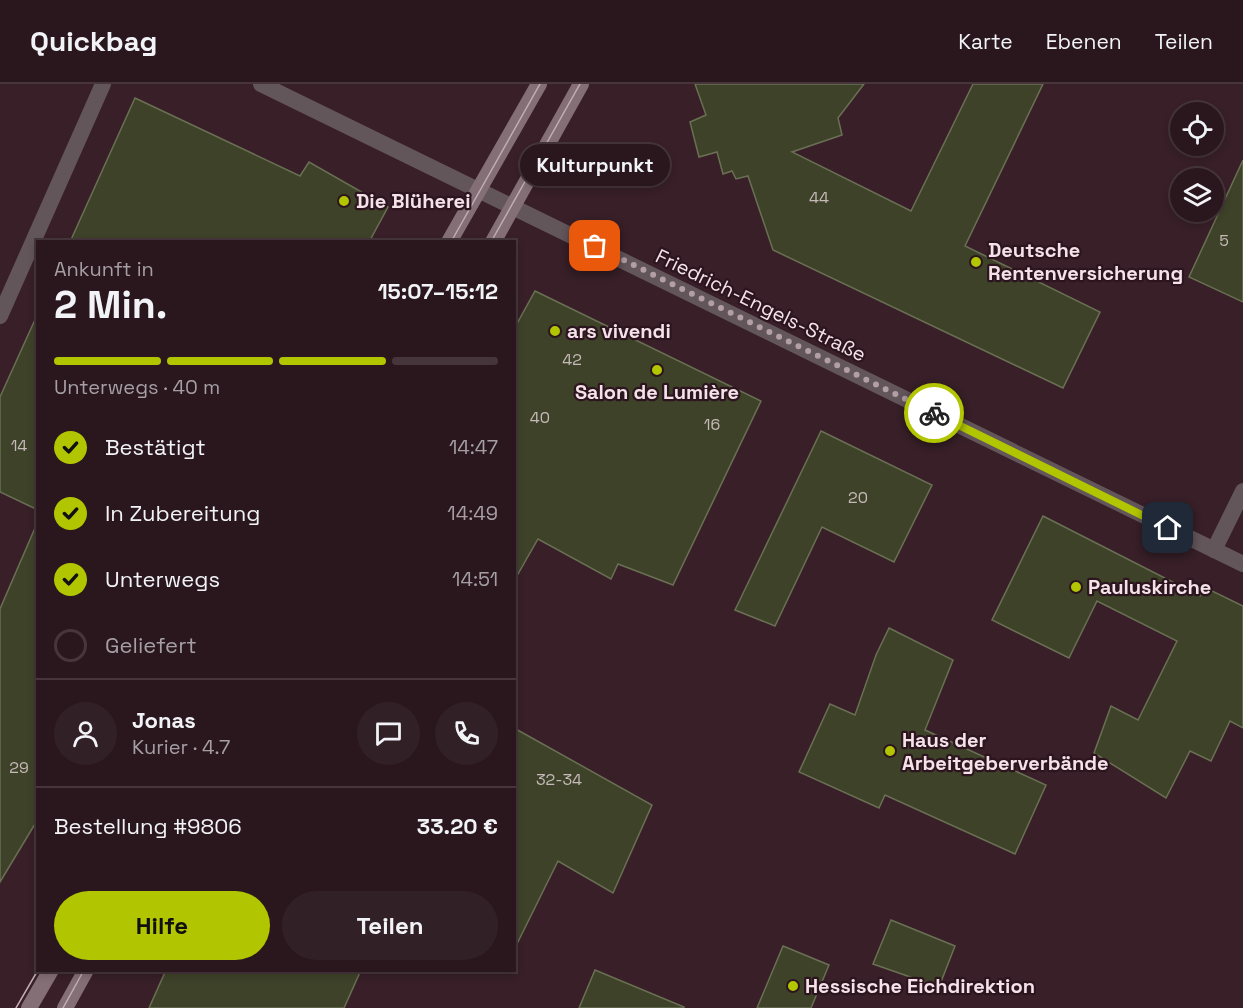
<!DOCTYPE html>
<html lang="de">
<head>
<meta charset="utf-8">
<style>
	body { margin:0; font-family:"Space Grotesk",sans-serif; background:#322027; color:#f1f3f6; height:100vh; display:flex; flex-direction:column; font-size:22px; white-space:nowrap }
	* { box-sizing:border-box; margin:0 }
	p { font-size:20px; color:#a59fa4 }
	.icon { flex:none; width:33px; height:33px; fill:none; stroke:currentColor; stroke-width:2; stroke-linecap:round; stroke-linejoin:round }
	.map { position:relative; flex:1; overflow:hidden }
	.details { position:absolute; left:36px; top:156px; width:480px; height:732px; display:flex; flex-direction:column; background:#2a171e; border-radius:0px; box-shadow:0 3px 9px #0003,0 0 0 2px #46363c }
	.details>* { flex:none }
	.buttons { position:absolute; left:1170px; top:18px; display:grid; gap:12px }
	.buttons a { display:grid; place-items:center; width:54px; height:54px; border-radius:50%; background:#2a171e; box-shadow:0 3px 9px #0003,0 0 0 2px #46363c; font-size:30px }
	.pin { position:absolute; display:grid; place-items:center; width:51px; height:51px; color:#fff; margin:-26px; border-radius:12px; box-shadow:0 3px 9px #0006 }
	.courier { position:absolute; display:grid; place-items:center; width:60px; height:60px; margin:-30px; border:4px solid #b1c500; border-radius:50%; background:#fff; color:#222; box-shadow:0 2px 8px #0007 }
	.bubble { position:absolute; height:42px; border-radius:21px; background:#2a171e; box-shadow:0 3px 9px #0003,0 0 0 2px #46363c; font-size:20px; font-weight:800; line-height:42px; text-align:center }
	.headline em { font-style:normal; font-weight:800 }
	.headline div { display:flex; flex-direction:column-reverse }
	.headline { display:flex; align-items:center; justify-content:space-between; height:102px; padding:0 18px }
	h1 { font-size:39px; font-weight:800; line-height:45px }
	.bar { display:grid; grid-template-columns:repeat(4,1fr); gap:9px 6px; align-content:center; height:72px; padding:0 18px }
	.bar i { height:8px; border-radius:4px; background:#46363c }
	.bar .current { background:#b1c500 }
	.bar p { grid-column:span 4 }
	.line { display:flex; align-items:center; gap:15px; padding:0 18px; border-top:2px solid #46363c }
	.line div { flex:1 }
	.round { display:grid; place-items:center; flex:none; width:63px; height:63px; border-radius:32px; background:#322027 }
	ol { padding:0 18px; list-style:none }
	li { display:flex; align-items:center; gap:18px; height:66px }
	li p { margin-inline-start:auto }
	li .icon { padding:6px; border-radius:50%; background:#b1c500; color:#111; stroke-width:4 }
	li:last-child { color:#a59fa4 }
	li i { width:33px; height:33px; border:3px solid #46363c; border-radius:50% }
	.cta { display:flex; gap:12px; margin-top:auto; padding:12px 18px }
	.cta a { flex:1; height:69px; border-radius:36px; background:#b1c500; color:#111; font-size:24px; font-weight:800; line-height:69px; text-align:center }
	.cta a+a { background:#322027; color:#f1f3f6 }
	header { display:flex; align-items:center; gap:36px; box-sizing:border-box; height:84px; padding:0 30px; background:#2a171e; border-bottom:2px solid #46363c }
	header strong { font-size:28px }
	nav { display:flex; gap:33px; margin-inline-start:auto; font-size:21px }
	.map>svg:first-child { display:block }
	.building { fill:#3e4229; stroke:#6a7054; stroke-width:1.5 }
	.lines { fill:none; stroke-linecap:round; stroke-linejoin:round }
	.path { stroke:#8a747c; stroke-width:4; stroke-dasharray:3 4.5; stroke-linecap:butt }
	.minor { stroke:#63565a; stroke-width:16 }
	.secondary { stroke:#856f77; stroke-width:16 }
	.tram { stroke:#c1adb4; stroke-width:1.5 }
	.done { stroke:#b29ea5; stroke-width:6; stroke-dasharray:0 10.8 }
	.route { stroke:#b1c500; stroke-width:8 }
	.poi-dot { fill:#b1c500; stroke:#2d151f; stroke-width:2 }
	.labels { text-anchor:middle; stroke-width:4.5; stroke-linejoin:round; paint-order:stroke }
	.number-label { font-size:16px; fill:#c6bab8 }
	.poi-label { font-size:20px; font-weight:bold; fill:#f4e2e8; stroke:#2d151f; text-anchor:start }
	.street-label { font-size:20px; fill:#f4e2e8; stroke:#2d151f }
</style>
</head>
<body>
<header>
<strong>Quickbag</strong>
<nav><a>Karte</a><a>Ebenen</a><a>Teilen</a></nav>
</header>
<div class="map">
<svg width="1243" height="924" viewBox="0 0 1243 924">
	<rect width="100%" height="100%" fill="#381f28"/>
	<g class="building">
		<path d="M695,0H864L838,34L842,51L792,68L911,127L973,0H1043L965,162L1100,228L1063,304L773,166L748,92L736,95L732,87L723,90L717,68L699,73L690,38L706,31Z"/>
		<path d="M135,14L300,92L309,78L388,123L369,158H70Z"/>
		<path d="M1243,76V218L1189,193Z"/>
		<path d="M535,207L761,317L673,501L618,480L611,495L538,455L514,497V245Z"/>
		<path d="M38,229V426L0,408V313Z"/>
		<path d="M821,347L932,401L894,478L822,443L775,542L735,526Z"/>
		<path d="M1043,432L1200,512L1204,503L1243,522V644L1230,637L1211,677L1190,667L1166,714L1094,669L1111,622L1138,636L1177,557L1097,517L1069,574L992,536Z"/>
		<path d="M38,437V735L0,798V525Z"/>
		<path d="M889,544L953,576L925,646L1046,701L1015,770L885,711L879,724L799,688L830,620L855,631L876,571Z"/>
		<path d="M514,644L652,721L613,809L558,777L514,866Z"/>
		<path d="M891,836L955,862L939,903L873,880Z"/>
		<path d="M783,862L829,881L811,924H757Z"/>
		<path d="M166,886H361L344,924H149Z"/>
		<path d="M595,886L684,923V924H579Z"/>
	</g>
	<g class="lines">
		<path class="path" d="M514,227H515"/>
		<g class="minor">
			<path d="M261,0L1243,480"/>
			<path d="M0,232L103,0"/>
			<path d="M1214,466L1243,407"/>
		</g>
		<g class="secondary">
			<path d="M449,158L539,0"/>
			<path d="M493,158L581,0"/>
			<path d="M29,924L51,886"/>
			<path d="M65,924L86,886"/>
		</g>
		<g class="tram">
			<path d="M451,158L540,0"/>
			<path d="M491,158L580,0"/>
			<path d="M16,924L38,886"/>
			<path d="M63,924L84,886"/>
		</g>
	</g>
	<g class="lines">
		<path class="done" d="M595,162L934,329"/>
		<path class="route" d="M934,329L1168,444"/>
	</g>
	<g class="poi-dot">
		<circle cx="344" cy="117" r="6"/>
		<circle cx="976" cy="178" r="6"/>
		<circle cx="555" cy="247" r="6"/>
		<circle cx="657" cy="286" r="6"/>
		<circle cx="1076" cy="503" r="6"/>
		<circle cx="890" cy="667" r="6"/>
		<circle cx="793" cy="902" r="6"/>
	</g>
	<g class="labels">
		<g class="number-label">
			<text x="819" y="119">44</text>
			<text x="1224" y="162">5</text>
			<text x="572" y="281">42</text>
			<text x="540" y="339">40</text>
			<text x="712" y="346">16</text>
			<text x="19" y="367">14</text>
			<text x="858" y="419">20</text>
			<text x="19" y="689">29</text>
			<text x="559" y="701">32-34</text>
		</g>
		<g class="poi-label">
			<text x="356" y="124">Die Blüherei</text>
			<text x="988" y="173">Deutsche<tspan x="988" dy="23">Rentenversicherung</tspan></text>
			<text x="567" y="254">ars vivendi</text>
			<text x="657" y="315" text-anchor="middle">Salon de Lumière</text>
			<text x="1088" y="510">Pauluskirche</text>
			<text x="902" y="663">Haus der<tspan x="902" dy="23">Arbeitgeberverbände</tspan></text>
			<text x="805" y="909">Hessische Eichdirektion</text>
		</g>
		<g class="street-label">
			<text transform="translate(761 221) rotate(26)" y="7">Friedrich-Engels-Straße</text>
		</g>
	</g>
</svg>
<div class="buttons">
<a><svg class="icon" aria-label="locate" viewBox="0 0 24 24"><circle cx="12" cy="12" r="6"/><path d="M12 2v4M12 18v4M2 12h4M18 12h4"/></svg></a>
<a><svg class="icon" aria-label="layers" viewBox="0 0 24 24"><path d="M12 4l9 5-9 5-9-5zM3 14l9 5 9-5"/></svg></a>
</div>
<div class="pin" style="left:595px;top:162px;background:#ea580c"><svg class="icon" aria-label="bag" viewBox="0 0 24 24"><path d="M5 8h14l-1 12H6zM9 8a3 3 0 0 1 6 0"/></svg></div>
<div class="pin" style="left:1168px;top:444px;background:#1f2937"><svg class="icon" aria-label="home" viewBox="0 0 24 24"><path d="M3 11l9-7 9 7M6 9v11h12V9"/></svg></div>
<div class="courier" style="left:934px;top:329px"><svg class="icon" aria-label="bike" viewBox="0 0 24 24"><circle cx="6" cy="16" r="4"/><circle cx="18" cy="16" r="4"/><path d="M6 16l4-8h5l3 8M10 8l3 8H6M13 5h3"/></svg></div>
<div class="bubble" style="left:520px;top:60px;width:150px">Kulturpunkt</div>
<section class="details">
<div class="headline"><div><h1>2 Min.</h1><p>Ankunft in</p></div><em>15:07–15:12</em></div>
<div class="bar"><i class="current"></i><i class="current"></i><i class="current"></i><i></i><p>Unterwegs · 40 m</p></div>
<ol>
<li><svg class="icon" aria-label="check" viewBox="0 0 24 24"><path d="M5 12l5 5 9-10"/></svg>Bestätigt<p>14:47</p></li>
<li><svg class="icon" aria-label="check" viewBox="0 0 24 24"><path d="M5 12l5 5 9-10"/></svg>In Zubereitung<p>14:49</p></li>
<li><svg class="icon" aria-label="check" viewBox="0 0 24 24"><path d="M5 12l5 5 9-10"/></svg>Unterwegs<p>14:51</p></li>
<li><i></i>Geliefert</li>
</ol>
<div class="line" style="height:108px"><a class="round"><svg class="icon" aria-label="person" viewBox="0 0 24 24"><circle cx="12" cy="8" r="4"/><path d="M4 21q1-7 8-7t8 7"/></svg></a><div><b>Jonas</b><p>Kurier · 4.7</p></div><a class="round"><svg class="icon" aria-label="chat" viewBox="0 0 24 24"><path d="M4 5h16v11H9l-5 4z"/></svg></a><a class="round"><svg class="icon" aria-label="phone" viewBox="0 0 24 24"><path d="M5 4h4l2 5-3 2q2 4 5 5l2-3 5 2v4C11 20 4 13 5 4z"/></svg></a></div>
<div class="line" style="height:78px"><div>Bestellung #9806</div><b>33.20 €</b></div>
<div class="cta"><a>Hilfe</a><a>Teilen</a></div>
</section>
</div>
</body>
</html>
